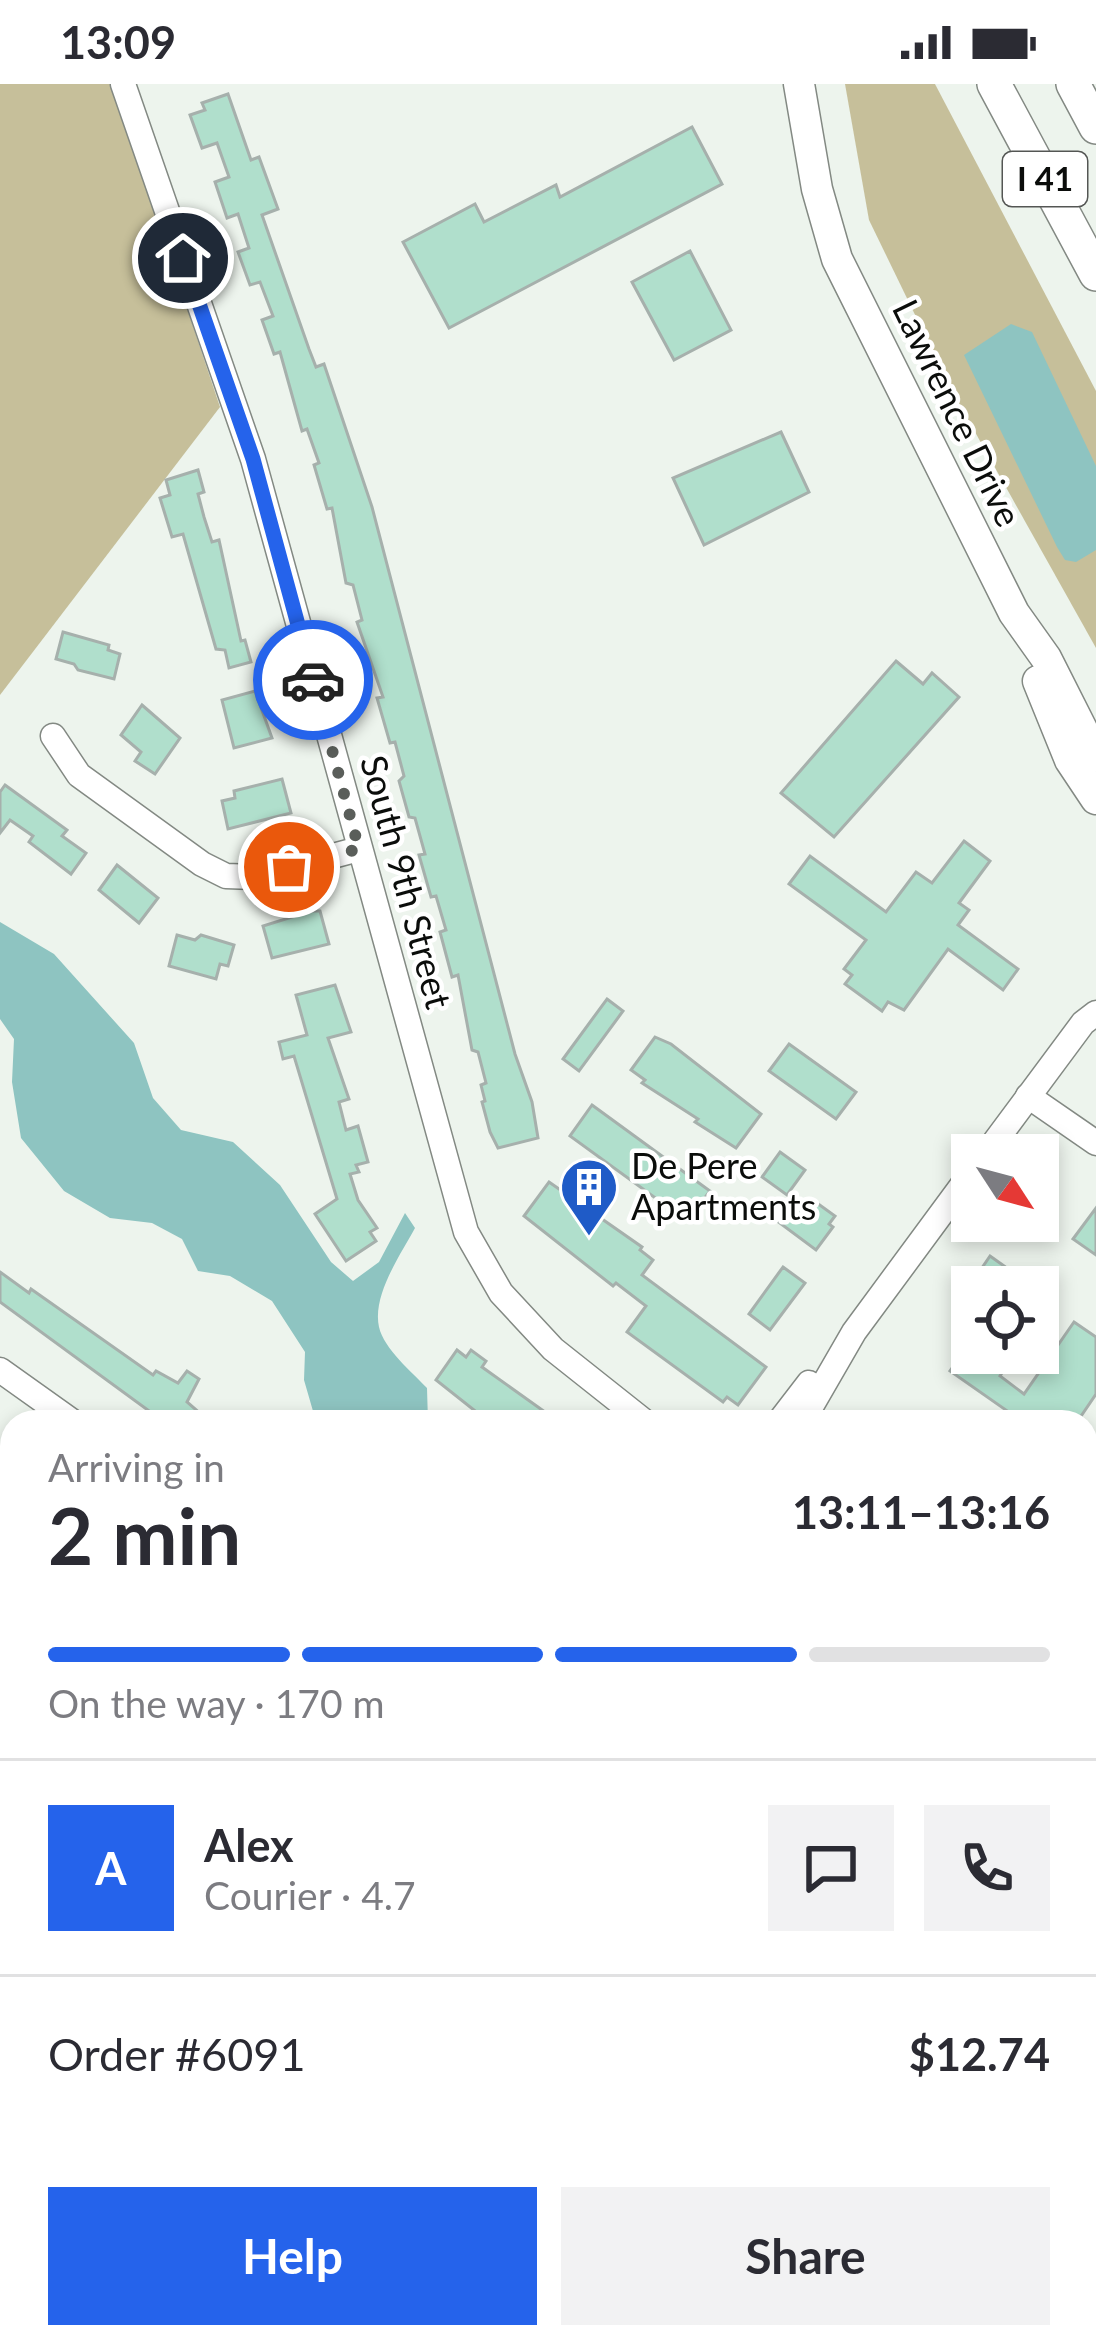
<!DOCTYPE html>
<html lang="en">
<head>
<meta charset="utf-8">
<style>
	body { margin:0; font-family:Lato,sans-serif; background:#f2f2f3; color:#2b2b33; height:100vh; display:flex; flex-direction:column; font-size:45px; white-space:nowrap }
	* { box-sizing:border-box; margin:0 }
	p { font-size:39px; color:#7c7c81 }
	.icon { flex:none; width:66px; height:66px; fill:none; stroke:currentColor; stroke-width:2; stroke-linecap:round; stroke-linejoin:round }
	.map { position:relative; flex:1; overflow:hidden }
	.side { position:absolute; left:0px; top:1326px; width:1098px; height:939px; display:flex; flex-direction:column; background:#fff; border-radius:36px 36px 0 0; box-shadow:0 6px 18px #0003 }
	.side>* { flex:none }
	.needle { width:78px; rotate:126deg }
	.controls { position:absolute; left:951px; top:1050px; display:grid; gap:24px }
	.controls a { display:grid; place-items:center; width:108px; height:108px; border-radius:0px; background:#fff; box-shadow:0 6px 18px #0003; font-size:60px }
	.pin { position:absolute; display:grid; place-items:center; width:102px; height:102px; color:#fff; margin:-51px; border:6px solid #fff; border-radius:50%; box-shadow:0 3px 12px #0007 }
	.courier { position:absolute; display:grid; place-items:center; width:120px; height:120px; margin:-60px; border:9px solid #2563eb; border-radius:50%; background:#fff; color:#222; box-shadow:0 3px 15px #0007 }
	.head em { font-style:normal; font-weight:700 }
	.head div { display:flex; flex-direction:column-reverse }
	.head { display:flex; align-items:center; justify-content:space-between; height:204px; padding:0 48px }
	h1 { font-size:78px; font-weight:700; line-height:90px }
	.bar { display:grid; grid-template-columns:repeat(4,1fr); gap:18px 12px; align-content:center; height:144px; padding:0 48px }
	.bar i { height:15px; border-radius:9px; background:#e1e1e2 }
	.bar .selected { background:#2563eb }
	.bar p { grid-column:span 4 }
	.line { display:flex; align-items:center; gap:30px; padding:0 48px; border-top:3px solid #e1e1e2 }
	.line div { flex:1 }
	.round { display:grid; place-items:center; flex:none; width:126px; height:126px; border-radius:0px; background:#f2f2f3 }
	.primary-button { display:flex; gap:24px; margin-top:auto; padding:24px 48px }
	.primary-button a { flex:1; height:138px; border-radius:0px; background:#2563eb; color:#fff; font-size:48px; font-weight:700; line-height:138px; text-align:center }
	.primary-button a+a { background:#f2f2f3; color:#2b2b33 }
	.status { display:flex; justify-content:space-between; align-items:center; height:84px; padding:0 60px; background:#fff; direction:ltr }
	.status svg { height:33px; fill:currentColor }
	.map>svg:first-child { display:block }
	.green { fill:#c6bf9a }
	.water { fill:#8ec4c1 }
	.building { fill:#b0dfcc; stroke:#a6b0ac; stroke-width:3 }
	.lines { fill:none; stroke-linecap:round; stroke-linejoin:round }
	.minor-casing { stroke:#838983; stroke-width:27 }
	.major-casing { stroke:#838983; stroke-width:33 }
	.highway-casing { stroke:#838983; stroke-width:36 }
	.minor { stroke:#fff; stroke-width:24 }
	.major { stroke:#fff; stroke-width:30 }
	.highway { stroke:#fff; stroke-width:33 }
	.done { stroke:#5a5e5a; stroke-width:12; stroke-dasharray:0 21.6 }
	.route { stroke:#2563eb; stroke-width:15 }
	.labels { text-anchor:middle; stroke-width:9; stroke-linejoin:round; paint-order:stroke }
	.shield { fill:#fff; stroke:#545654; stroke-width:3 }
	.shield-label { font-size:33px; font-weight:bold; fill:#0b0d0b }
	.street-label { font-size:36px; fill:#0b0d0b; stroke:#fff }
	.poi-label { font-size:36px; fill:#0b0d0b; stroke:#fff; text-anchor:start }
</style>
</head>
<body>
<div class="status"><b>13:09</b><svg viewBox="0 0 49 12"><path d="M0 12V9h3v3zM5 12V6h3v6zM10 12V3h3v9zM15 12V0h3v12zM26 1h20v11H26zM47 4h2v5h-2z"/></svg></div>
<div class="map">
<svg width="1096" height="2263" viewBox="0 0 1096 2263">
	<rect width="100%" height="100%" fill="#edf4ed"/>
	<g class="green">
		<path d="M0,0H112L220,323L0,611Z"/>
		<path d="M845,0H935L1096,307V564L952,307L869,136Z"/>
	</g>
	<g class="water">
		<path d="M1011,240L1032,248L1096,382V466L1076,478L1065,476L1057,463L964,271Z"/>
		<path d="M0,838L54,870L134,959L153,1014L181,1046L233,1058L280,1101L331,1178L353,1197L379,1178L405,1129L415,1144C401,1170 372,1211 379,1243C384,1265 412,1288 427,1304L428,1338H321L315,1334L304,1296L305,1268L272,1217L230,1192L198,1187L182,1155L152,1139L110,1134L64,1107L21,1054L12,998L14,955L0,935Z"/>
	</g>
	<g class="building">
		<path d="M228,10L251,76L259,73L278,125L262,131L309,265L316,283L324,280L372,423L515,970L532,1018L538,1054L498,1064L490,1048L482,1018L485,1017L481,1001L486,999L478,968L472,966L458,891L452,893L440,848L446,846L436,812L431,813L419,771L425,770L415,734L409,733L399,697L404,692L395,658L390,659L377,614L383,613L357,538L362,536L353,501L346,499L332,424L327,425L314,381L319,379L307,345L302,347L280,268L274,270L262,236L273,232L260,198L250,201L238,168L249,164L238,130L227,134L215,98L229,93L217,59L202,64L190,31L205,26L202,19Z"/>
		<path d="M692,43L722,100L449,244L403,158L475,120L484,138L556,101L560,113Z"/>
		<path d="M690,167L731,246L674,276L632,198Z"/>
		<path d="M781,348L809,408L704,461L673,394Z"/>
		<path d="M198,386L204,408L198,410L204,433L212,458L219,456L241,557L245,556L251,578L229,584L225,566L216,565L183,450L172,453L160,414L170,411L166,396Z"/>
		<path d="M63,548L109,561L108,566L120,570L114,595L78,586L74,580L56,575Z"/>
		<path d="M896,577L923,600L932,589L959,613L834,753L781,709Z"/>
		<path d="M255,607L272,654L234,664L222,616Z"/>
		<path d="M142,621L180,654L155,690L135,677L141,668L121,651Z"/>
		<path d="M282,695L291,729L228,745L222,717L235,714L234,707Z"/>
		<path d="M5,701L67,746L62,752L86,769L71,790L29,758L33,752L10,736L0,749V708Z"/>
		<path d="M964,757L990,777L959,819L969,826L958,841L1018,885L1003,906L948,865L904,926L888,918L882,927L845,900L852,891L844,885L866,856L789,800L810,772L886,828L916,788L932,799Z"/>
		<path d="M117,781L158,814L139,839L99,806Z"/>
		<path d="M311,827H320L329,860L272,874L263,842Z"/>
		<path d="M177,851L195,856L201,851L234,861L228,882L220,880L216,895L169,882Z"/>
		<path d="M335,901L351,948L328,954L349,1015L339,1018L346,1046L358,1042L368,1078L356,1081L359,1088L350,1090L358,1116L377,1144L370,1148L376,1157L346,1177L315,1130L337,1115L294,972L283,975L279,958L307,951L296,911Z"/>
		<path d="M607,915L623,927L579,987L563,975Z"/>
		<path d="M655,953L671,960L761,1030L736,1064L695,1038L698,1035L642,999L645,996L631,986Z"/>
		<path d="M789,960L856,1008L836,1035L769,987Z"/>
		<path d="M592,1021L710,1107L687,1137L570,1052Z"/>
		<path d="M780,1068L805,1086L787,1111L762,1093Z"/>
		<path d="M549,1098L642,1163L640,1166L653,1176L642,1191L766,1283L738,1321L727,1313L723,1318L627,1248L646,1222L616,1199L613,1202L524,1132Z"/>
		<path d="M786,1116L807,1131L817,1119L835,1132L829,1140L833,1143L816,1166L773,1134Z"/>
		<path d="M1096,1124V1171L1073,1155Z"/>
		<path d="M990,1172L1007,1184L993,1203H969Z"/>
		<path d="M783,1183L805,1199L770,1246L749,1230Z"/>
		<path d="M0,1188L29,1209L31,1205L153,1291L156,1287L178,1299L187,1287L199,1295L187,1318L210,1338H151L156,1332L0,1218Z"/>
		<path d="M1074,1238L1096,1253V1310L1077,1338H1023L950,1287L963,1269H985L1005,1284L1000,1292L1024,1310Z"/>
		<path d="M457,1266L466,1273L471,1266L486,1277L482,1283L559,1338H489L436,1296Z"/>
	</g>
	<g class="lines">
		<g class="minor-casing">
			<g id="minor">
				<path d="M123,0L253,375L466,1148L501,1209L553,1265L645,1338"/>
				<path d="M53,652L79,691L202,780L226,792L254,793L359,765"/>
				<path d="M1028,1012L1096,1059"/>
				<path d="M985,1071L1083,939L1096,929"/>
				<path d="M0,1286L73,1338"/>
				<path d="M779,1338L809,1299"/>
				<path d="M802,1338L854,1248L972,1088"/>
				<path d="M0,1921L12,1905"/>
				<path d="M0,1941L12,1951"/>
				<path d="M1086,2053L1096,2060"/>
				<path d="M259,2253L273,2263"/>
				<path d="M661,2253L675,2263"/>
				<path d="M117,2263L124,2253"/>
				<path d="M457,2263L464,2253"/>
				<path d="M911,2263L914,2253"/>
			</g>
		</g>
		<g class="major-casing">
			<g id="major">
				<path d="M799,0L817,105L837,175L1014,529L1046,574L1096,673"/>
				<path d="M1038,597L1070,676L1096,715"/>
			</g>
		</g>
		<g class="highway-casing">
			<g id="highway">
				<path d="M994,0L1096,190"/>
				<path d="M1073,0L1096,43"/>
			</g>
		</g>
		<use href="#minor" class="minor"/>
		<use href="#major" class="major"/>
		<use href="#highway" class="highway"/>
	</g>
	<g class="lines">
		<path class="done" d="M289,783L359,765L313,596"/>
		<path class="route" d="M183,174L253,375L313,596"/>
	</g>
	<defs>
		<g id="building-pin" transform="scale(3)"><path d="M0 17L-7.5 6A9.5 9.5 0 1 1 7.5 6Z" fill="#1f5bc7" stroke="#fff"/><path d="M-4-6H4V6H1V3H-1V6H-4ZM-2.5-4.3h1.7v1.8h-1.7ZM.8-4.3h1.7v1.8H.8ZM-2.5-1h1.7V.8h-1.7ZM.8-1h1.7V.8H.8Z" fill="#fff"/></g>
	</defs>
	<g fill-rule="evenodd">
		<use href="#building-pin" x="589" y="1103"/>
	</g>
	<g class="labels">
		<rect class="shield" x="1003" y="68" width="84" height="54" rx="9"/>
		<g class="shield-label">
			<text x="1045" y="107">I 41</text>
		</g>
		<g class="street-label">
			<text transform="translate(957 329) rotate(64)" y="13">Lawrence Drive</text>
			<text transform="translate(406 798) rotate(75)" y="13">South 9th Street</text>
		</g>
		<g class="poi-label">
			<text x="631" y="1095">De Pere<tspan x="631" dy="41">Apartments</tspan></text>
		</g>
	</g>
</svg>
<div class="controls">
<a><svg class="needle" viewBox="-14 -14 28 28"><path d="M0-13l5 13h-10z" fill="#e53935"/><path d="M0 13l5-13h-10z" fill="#7c7c81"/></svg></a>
<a><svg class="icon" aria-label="locate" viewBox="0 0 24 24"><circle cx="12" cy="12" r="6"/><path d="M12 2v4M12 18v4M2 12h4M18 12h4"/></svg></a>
</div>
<div class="pin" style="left:289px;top:783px;background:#ea580c"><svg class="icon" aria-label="bag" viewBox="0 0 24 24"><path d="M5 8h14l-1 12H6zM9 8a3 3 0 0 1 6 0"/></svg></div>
<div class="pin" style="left:183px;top:174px;background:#1f2937"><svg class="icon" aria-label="home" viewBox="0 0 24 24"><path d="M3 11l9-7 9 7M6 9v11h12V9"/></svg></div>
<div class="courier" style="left:313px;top:596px"><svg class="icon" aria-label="car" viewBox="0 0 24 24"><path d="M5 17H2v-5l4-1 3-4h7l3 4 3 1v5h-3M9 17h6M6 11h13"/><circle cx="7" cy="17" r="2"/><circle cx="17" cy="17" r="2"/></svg></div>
<section class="side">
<div class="head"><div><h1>2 min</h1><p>Arriving in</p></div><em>13:11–13:16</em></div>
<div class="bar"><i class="selected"></i><i class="selected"></i><i class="selected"></i><i></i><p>On the way · 170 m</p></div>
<div class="line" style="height:216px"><b class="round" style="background:#2563eb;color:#fff">A</b><div><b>Alex</b><p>Courier · 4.7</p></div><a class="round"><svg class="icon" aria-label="chat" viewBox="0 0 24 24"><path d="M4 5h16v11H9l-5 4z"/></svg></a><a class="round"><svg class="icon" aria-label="phone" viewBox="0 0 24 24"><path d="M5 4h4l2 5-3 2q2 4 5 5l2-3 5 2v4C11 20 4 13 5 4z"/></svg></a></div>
<div class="line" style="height:156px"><div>Order #6091</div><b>$12.74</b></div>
<div class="primary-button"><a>Help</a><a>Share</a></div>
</section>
</div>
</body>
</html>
